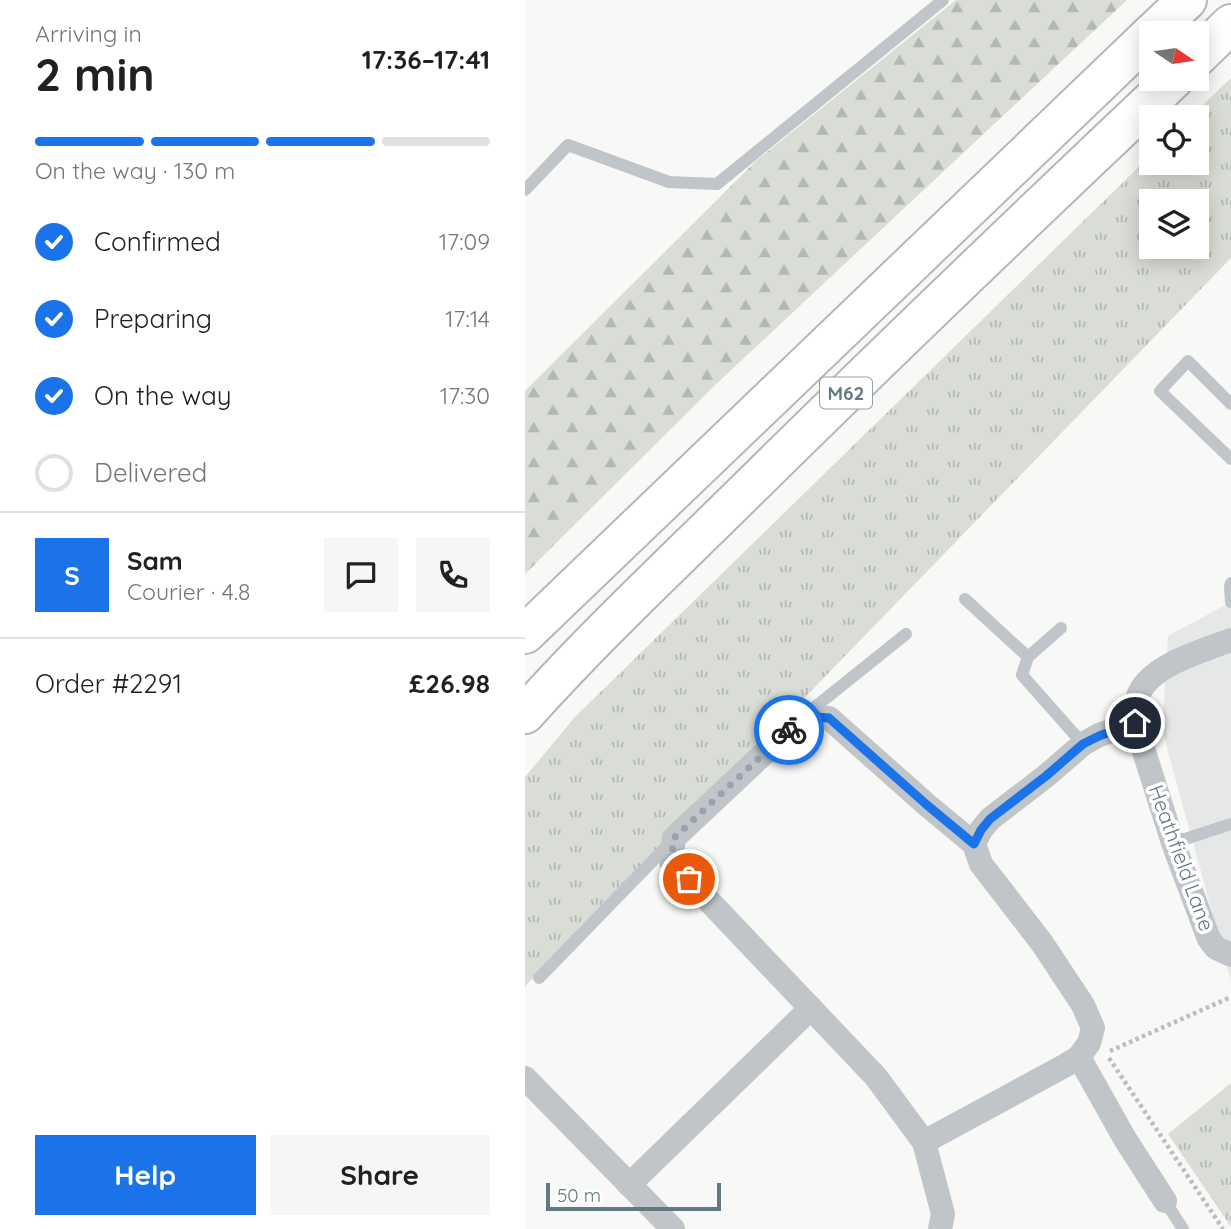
<!DOCTYPE html>
<html lang="en">
<head>
<meta charset="utf-8">
<style>
	body { margin:0; font-family:Quicksand,sans-serif; background:#f6f6f6; color:#202124; height:100vh; display:flex; flex-direction:column; font-size:26px; white-space:nowrap }
	* { box-sizing:border-box; margin:0 }
	p { font-size:23px; color:#757577 }
	.icon { flex:none; width:38px; height:38px; fill:none; stroke:currentColor; stroke-width:2; stroke-linecap:round; stroke-linejoin:round }
	.map { position:relative; flex:1; overflow:hidden }
	.drawer { display:flex; flex-direction:column; background:#fff; width:525px }
	.drawer>* { flex:none }
	.needle { width:46px; rotate:103deg }
	.tools { position:absolute; left:614px; top:21px; display:grid; gap:14px }
	.tools a { display:grid; place-items:center; width:70px; height:70px; border-radius:0px; background:#fff; box-shadow:0 4px 18px #0003; font-size:35px }
	.scale { position:absolute; left:21px; bottom:18px; width:175px; box-sizing:border-box; padding-left:7px; border:4px solid #637981; border-top:0; font-size:19px; line-height:24px; white-space:nowrap; color:#637981; -webkit-text-stroke:5px #fff; paint-order:stroke }
	.pin { position:absolute; display:grid; place-items:center; width:60px; height:60px; color:#fff; margin:-30px; border:4px solid #fff; border-radius:50%; box-shadow:0 2px 7px #0007 }
	.courier { position:absolute; display:grid; place-items:center; width:70px; height:70px; margin:-35px; border:5px solid #1a73e8; border-radius:50%; background:#fff; color:#222; box-shadow:0 2px 9px #0007 }
	.head em { font-style:normal; font-weight:700 }
	.head div { display:flex; flex-direction:column-reverse }
	.head { display:flex; align-items:center; justify-content:space-between; height:119px; padding:0 35px }
	h1 { font-size:46px; font-weight:700; line-height:52px }
	.bar { display:grid; grid-template-columns:repeat(4,1fr); gap:10px 7px; align-content:center; height:84px; padding:0 35px }
	.bar i { height:9px; border-radius:5px; background:#e0e0e0 }
	.bar .active { background:#1a73e8 }
	.bar p { grid-column:span 4 }
	.line { display:flex; align-items:center; gap:18px; padding:0 35px; border-top:2px solid #e0e0e0 }
	.line div { flex:1 }
	.round { display:grid; place-items:center; flex:none; width:74px; height:74px; border-radius:0px; background:#f6f6f6 }
	ol { padding:0 35px; list-style:none }
	li { display:flex; align-items:center; gap:21px; height:77px }
	li p { margin-inline-start:auto }
	li .icon { padding:7px; border-radius:50%; background:#1a73e8; color:#fff; stroke-width:4 }
	li:last-child { color:#757577 }
	li i { width:38px; height:38px; border:4px solid #e0e0e0; border-radius:50% }
	.primary-button { display:flex; gap:14px; margin-top:auto; padding:14px 35px }
	.primary-button a { flex:1; height:80px; border-radius:0px; background:#1a73e8; color:#fff; font-size:28px; font-weight:700; line-height:80px; text-align:center }
	.primary-button a+a { background:#f6f6f6; color:#202124 }
	main { display:flex; flex:1; min-height:0 }
	.map>svg:first-child { display:block }
	.built { fill:#e6e8e7 }
	.grass { fill:url(#grass-tufts); fill-rule:evenodd }
	.forest { fill:url(#forest-firs) }
	.lines { fill:none; stroke-linecap:round; stroke-linejoin:round }
	.highway-casing { stroke:#b2b8bb; stroke-width:42 }
	.path { stroke:#b9bec0; stroke-width:4.5; stroke-dasharray:3.5 3.5; stroke-linecap:butt }
	.lane { stroke:#bfc5c8; stroke-width:12 }
	.street { stroke:#bfc5c8; stroke-width:24 }
	.highway { stroke:#fff; stroke-width:38 }
	.done { stroke:#97a5aa; stroke-width:7; stroke-dasharray:0 12.6 }
	.route { stroke:#1a73e8; stroke-width:9 }
	.labels { text-anchor:middle; stroke-width:7; stroke-linejoin:round; paint-order:stroke }
	.shield { fill:#fff; stroke:#92a1a7; stroke-width:2 }
	.shield-label { font-size:19px; font-weight:bold; fill:#637981 }
	.street-label { font-size:21px; fill:#637981; stroke:#fff }
</style>
</head>
<body>
<main>
<section class="drawer">
<div class="head"><div><h1>2 min</h1><p>Arriving in</p></div><em>17:36–17:41</em></div>
<div class="bar"><i class="active"></i><i class="active"></i><i class="active"></i><i></i><p>On the way · 130 m</p></div>
<ol>
<li><svg class="icon" aria-label="check" viewBox="0 0 24 24"><path d="M5 12l5 5 9-10"/></svg>Confirmed<p>17:09</p></li>
<li><svg class="icon" aria-label="check" viewBox="0 0 24 24"><path d="M5 12l5 5 9-10"/></svg>Preparing<p>17:14</p></li>
<li><svg class="icon" aria-label="check" viewBox="0 0 24 24"><path d="M5 12l5 5 9-10"/></svg>On the way<p>17:30</p></li>
<li><i></i>Delivered</li>
</ol>
<div class="line" style="height:126px"><b class="round" style="background:#1a73e8;color:#fff">S</b><div><b>Sam</b><p>Courier · 4.8</p></div><a class="round"><svg class="icon" aria-label="chat" viewBox="0 0 24 24"><path d="M4 5h16v11H9l-5 4z"/></svg></a><a class="round"><svg class="icon" aria-label="phone" viewBox="0 0 24 24"><path d="M5 4h4l2 5-3 2q2 4 5 5l2-3 5 2v4C11 20 4 13 5 4z"/></svg></a></div>
<div class="line" style="height:91px"><div>Order #2291</div><b>£26.98</b></div>
<div class="primary-button"><a>Help</a><a>Share</a></div>
</section>
<div class="map">
<svg width="706" height="1229" viewBox="0 0 706 1229">
	<defs>
		<pattern id="grass-tufts" width="24" height="20" patternUnits="userSpaceOnUse" patternTransform="scale(1.75)"><rect width="24" height="20" fill="#d9ddd5"/><path d="M3 7l-1-3M5 7V3M7 7l1-3M15 17l-1-3M17 17v-4M19 17l1-3" fill="none" stroke="#b4b8b2"/></pattern>
		<pattern id="forest-firs" width="22" height="20" patternUnits="userSpaceOnUse" patternTransform="scale(1.75)"><rect width="22" height="20" fill="#d9ddd5"/><path d="M5 1l3.5 6h-7zM16 11l3.5 6h-7z" fill="#b4b8b2"/></pattern>
	</defs>
	<rect width="100%" height="100%" fill="#f8f8f6"/>
	<path class="built" d="M706,602V981L637,730L643,636Z"/>
	<g class="grass">
		<path d="M706,78V258L0,986V777L50,717L626,155V163H672V117H665ZM626,201H672V247H626Z"/>
		<path d="M706,1083V1227L643,1134Z"/>
	</g>
	<path class="forest" d="M431,0H602L189,386L0,574V391L231,161Z"/>
	<g class="lines">
		<g class="highway-casing">
			<g id="highway">
				<path d="M627,33L662,0"/>
				<path d="M672,57L706,24"/>
				<path d="M0,634L626,34"/>
				<path d="M0,714C70,636 146,565 221,491C362,352 505,215 649,79"/>
			</g>
		</g>
		<g class="path">
			<path d="M585,1051L706,997"/>
			<path d="M584,1058L698,1229"/>
		</g>
		<g class="lane">
			<path d="M0,190L43,145L144,182L192,184L418,0"/>
			<path d="M706,404L663,361L635,391L706,459"/>
			<path d="M706,583L705,586L706,602"/>
			<path d="M440,599L503,657L497,675L558,744"/>
			<path d="M503,657L536,628"/>
			<path d="M280,715L381,634"/>
			<path d="M648,843L706,824"/>
			<path d="M14,978L147,841"/>
			<path d="M640,1201L658,1229"/>
		</g>
		<g class="street">
			<path d="M706,640C678,651 624,665 613,696C610,705 610,714 610,723L648,843L684,939L691,948L706,955"/>
			<path d="M554,1057L600,1139L640,1201"/>
			<path d="M0,1078L148,1229"/>
			<path d="M399,1142L541,1065L554,1057L564,1043L568,1028L558,1005L517,943L456,864L449,844L456,830L465,819L521,776L558,744L574,735L610,723"/>
			<path d="M104,1185L286,1008"/>
			<path d="M415,1229L418,1214L399,1142L351,1077L146,861L149,838L279,716L304,718L402,805L449,844"/>
		</g>
		<use href="#highway" class="highway"/>
	</g>
	<g class="lines">
		<path class="done" d="M164,879L146,861L149,838L264,730"/>
		<path class="route" d="M264,730L279,716L304,718L402,805L449,844L456,830L465,819L521,776L558,744L574,736L610,723"/>
	</g>
	<g class="labels">
		<rect class="shield" x="295" y="377.5" width="52" height="31" rx="5"/>
		<g class="shield-label">
			<text x="321" y="400">M62</text>
		</g>
		<g class="street-label">
			<text transform="translate(656 858) rotate(70)" y="7">Heathfield Lane</text>
		</g>
	</g>
</svg>
<div class="tools">
<a><svg class="needle" viewBox="-14 -14 28 28"><path d="M0-13l5 13h-10z" fill="#e53935"/><path d="M0 13l5-13h-10z" fill="#757577"/></svg></a>
<a><svg class="icon" aria-label="locate" viewBox="0 0 24 24"><circle cx="12" cy="12" r="6"/><path d="M12 2v4M12 18v4M2 12h4M18 12h4"/></svg></a>
<a><svg class="icon" aria-label="layers" viewBox="0 0 24 24"><path d="M12 4l9 5-9 5-9-5zM3 14l9 5 9-5"/></svg></a>
</div>
<div class="scale">50 m</div>
<div class="pin" style="left:164px;top:879px;background:#ea580c"><svg class="icon" aria-label="bag" viewBox="0 0 24 24"><path d="M5 8h14l-1 12H6zM9 8a3 3 0 0 1 6 0"/></svg></div>
<div class="pin" style="left:610px;top:723px;background:#1f2937"><svg class="icon" aria-label="home" viewBox="0 0 24 24"><path d="M3 11l9-7 9 7M6 9v11h12V9"/></svg></div>
<div class="courier" style="left:264px;top:730px"><svg class="icon" aria-label="bike" viewBox="0 0 24 24"><circle cx="6" cy="16" r="4"/><circle cx="18" cy="16" r="4"/><path d="M6 16l4-8h5l3 8M10 8l3 8H6M13 5h3"/></svg></div>
</div>
</main>
</body>
</html>
